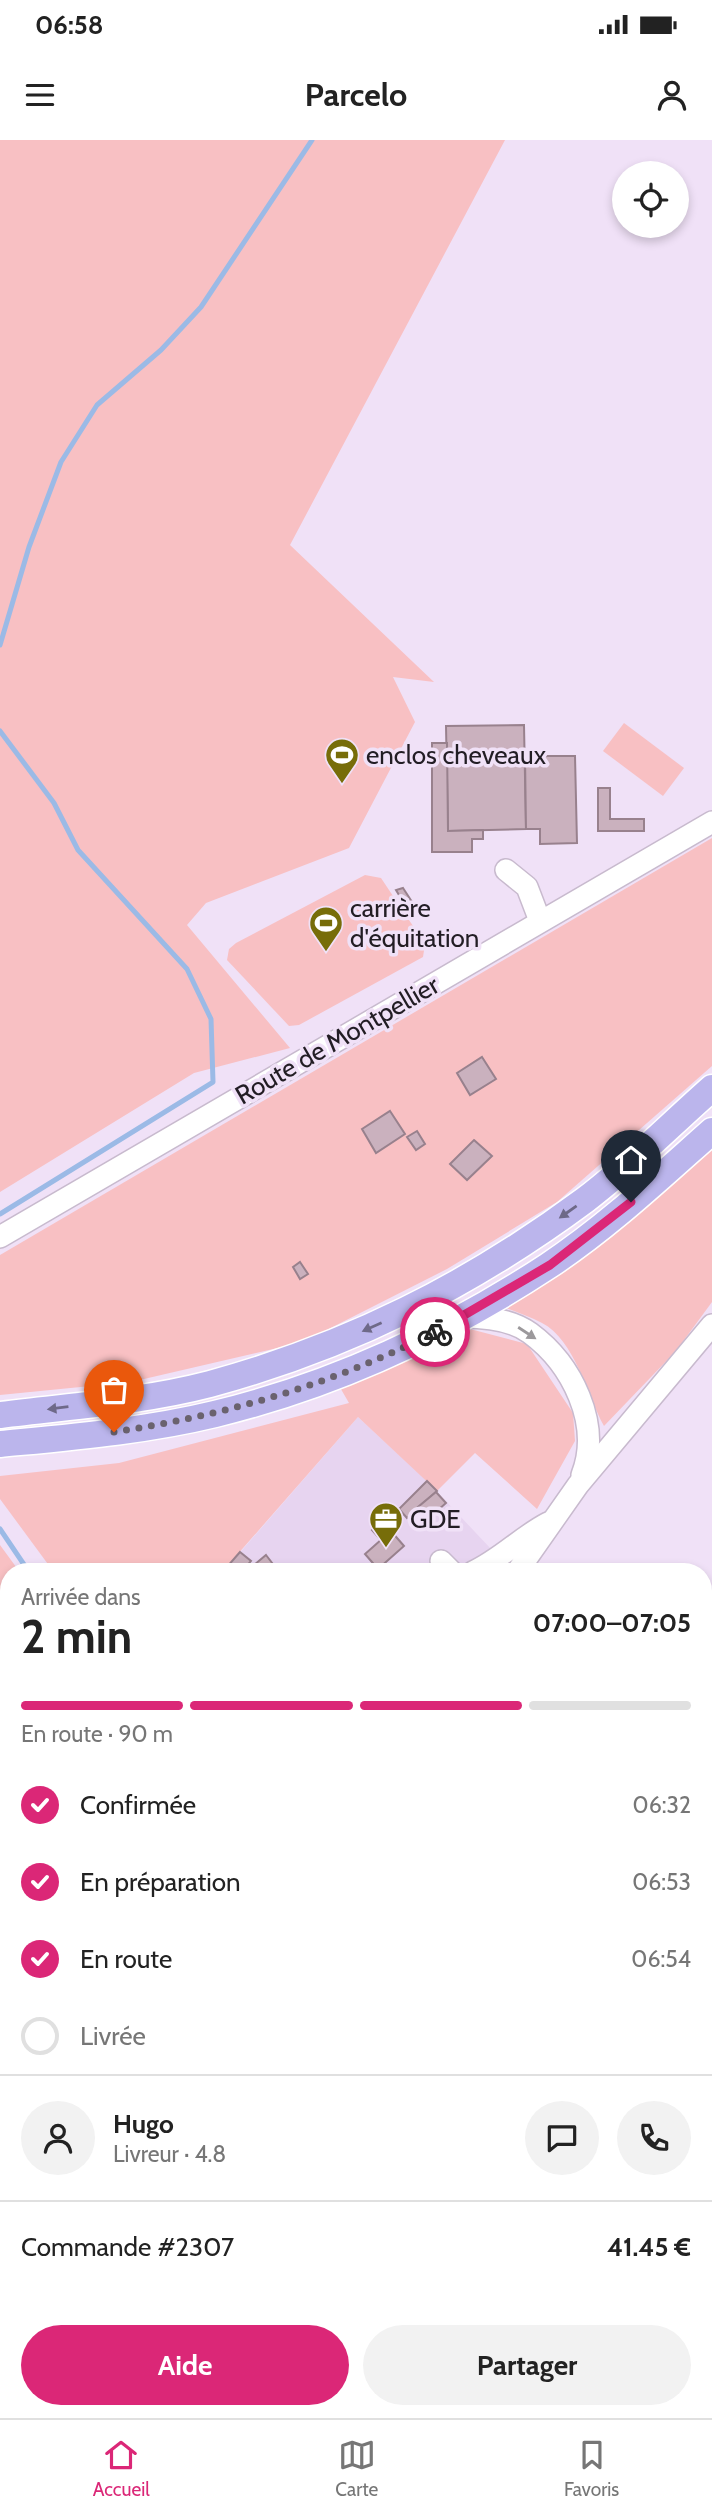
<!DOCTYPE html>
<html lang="fr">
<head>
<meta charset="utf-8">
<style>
	body { margin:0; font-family:Cabin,sans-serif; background:#f2f2f2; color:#222; height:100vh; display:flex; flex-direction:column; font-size:26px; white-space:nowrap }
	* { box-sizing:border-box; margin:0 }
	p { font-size:23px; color:#767676 }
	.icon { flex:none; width:38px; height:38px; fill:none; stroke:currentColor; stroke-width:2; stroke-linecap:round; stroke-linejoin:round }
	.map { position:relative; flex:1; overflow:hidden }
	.panel { position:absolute; left:0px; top:1423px; width:712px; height:856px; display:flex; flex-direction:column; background:#fff; border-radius:28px 28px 0 0; box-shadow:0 4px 10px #0003 }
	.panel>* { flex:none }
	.buttons { position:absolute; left:612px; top:21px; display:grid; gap:14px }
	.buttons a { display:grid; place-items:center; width:77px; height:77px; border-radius:50%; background:#fff; box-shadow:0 4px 10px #0003; font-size:35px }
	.pin { position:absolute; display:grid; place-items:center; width:60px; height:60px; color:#fff; margin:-72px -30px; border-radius:50% 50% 50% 0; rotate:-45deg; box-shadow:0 0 7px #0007 }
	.pin .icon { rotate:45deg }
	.courier { position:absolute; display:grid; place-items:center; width:70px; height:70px; margin:-35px; border:5px solid #db2777; border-radius:50%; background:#fff; color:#222; box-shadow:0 2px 9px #0007 }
	.summary em { font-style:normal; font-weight:700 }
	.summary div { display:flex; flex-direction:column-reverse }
	.summary { display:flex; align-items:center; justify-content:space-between; height:119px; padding:0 21px }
	h1 { font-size:46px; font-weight:700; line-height:52px }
	.bar { display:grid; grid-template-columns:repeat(4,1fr); gap:10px 7px; align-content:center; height:84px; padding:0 21px }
	.bar i { height:9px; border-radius:5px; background:#e0e0e0 }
	.bar .selected { background:#db2777 }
	.bar p { grid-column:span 4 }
	.line { display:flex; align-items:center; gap:18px; padding:0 21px; border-top:2px solid #e0e0e0 }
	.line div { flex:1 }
	.round { display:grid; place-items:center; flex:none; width:74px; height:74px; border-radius:37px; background:#f2f2f2 }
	ol { padding:0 21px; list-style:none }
	li { display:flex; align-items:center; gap:21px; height:77px }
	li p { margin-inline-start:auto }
	li .icon { padding:7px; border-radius:50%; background:#db2777; color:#fff; stroke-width:4 }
	li:last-child { color:#767676 }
	li i { width:38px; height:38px; border:4px solid #e0e0e0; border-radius:50% }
	.action { display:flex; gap:14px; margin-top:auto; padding:14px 21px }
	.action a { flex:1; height:80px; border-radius:42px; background:#db2777; color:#fff; font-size:28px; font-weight:700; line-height:80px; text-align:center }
	.action a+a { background:#f2f2f2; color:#222 }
	.status { display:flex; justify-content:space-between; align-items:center; height:49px; padding:0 35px; background:#fff; direction:ltr }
	.status svg { height:19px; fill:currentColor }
	header { display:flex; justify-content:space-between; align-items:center; height:91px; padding:0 21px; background:#fff; font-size:32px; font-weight:700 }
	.tabs { display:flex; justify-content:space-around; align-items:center; height:98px; border-top:2px solid #e0e0e0; background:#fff; font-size:19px; color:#767676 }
	.tabs a { display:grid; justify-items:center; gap:4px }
	.tabs .selected { color:#db2777 }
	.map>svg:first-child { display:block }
	.built { fill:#e7d4f0 }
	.green { fill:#f8c0c3 }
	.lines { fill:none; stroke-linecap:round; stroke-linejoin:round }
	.stream { stroke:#9bbae6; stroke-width:5 }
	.building { fill:#cab1be; stroke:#98818d; stroke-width:2 }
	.minor-casing { stroke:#c8bace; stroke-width:24 }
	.major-casing { stroke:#fff; stroke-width:29 }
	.minor { stroke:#fff; stroke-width:21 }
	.major { stroke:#bbb5ec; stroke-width:26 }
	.oneway { fill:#6e6988 }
	.oneway2 { fill:#9c999c }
	.done { stroke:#6a626e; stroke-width:7; stroke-dasharray:0 12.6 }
	.route { stroke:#db2777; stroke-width:9 }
	.labels { text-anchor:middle; stroke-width:7; stroke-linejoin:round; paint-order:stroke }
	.poi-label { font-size:26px; fill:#221d24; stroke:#f0e1f7; text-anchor:start }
	.street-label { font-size:26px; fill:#221d24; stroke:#f0e1f7 }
</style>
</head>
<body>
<div class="status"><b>06:58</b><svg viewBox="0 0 49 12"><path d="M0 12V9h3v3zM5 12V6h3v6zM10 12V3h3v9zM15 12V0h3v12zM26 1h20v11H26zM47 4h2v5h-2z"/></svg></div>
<header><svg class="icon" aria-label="menu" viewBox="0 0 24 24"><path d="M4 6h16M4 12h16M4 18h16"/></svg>Parcelo<svg class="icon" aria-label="person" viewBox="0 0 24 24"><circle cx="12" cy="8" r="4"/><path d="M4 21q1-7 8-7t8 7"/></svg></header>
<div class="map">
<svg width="712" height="2278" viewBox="0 0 712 2278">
	<rect width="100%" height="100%" fill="#f0e1f7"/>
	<path class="built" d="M358,1277L427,1341L507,1426L502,1432H223Z"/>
	<g class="green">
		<path d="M0,0H505L290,405L434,542L393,537L415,582L349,708L206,763L187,785L290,908L194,933L0,1052Z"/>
		<path d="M624,583L684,628L663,656L603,611Z"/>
		<path d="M712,698V926L557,1062L447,1129L303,1202L131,1242L0,1255V1115Z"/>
		<path d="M365,735L381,738L425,804L423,817L299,885L289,886L227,820L229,809L236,803Z"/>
		<path d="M712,1005V1162L676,1211L604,1286C587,1255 575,1200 542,1183C531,1177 518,1173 506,1168L589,1112Z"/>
		<path d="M470,1189L527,1204L573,1273L575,1301L537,1369L475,1313L437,1351L358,1277L223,1431H53L0,1359V1336L119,1323L349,1263L338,1244Z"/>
		<path d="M0,1405L19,1431L9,1432V1709L0,1721Z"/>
		<path d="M712,2161V2278H685L679,2270H704V2162Z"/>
		<path d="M588,2270H648L654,2278H589Z"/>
	</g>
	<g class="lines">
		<g class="stream">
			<path d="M0,505L29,407L61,322L97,265L161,210L201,167L312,0"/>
			<path d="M0,591L54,663L78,710L187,829L211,879L213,942L0,1074"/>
			<path d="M0,1389L29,1432"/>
			<path d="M0,1674L9,1662"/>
		</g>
	</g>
	<g class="building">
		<path d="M524,585L526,689L448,691L446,586Z"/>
		<path d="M432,603H447L448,691L483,690V699H472V712H432Z"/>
		<path d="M525,616H575L577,703L540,704V689H526Z"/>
		<path d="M598,648H610V679H644V691H598Z"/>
		<path d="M403,748L416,768L410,773L396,750Z"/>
		<path d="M482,917L496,939L470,955L457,933Z"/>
		<path d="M390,971L405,994L376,1013L362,989Z"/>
		<path d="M417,991L425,1004L416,1010L407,997Z"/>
		<path d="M474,1000L492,1016L467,1040L450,1024Z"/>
		<path d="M300,1122L308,1134L300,1139L293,1127Z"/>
		<path d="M427,1341L437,1351L407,1378L399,1369Z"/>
		<path d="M436,1352L446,1363L428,1379L418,1367Z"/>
		<path d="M388,1376L397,1386L381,1400L372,1390Z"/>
		<path d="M391,1391L404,1406L378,1429L365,1414Z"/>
		<path d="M240,1412L251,1421L242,1432H229L226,1428Z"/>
		<path d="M266,1415L279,1432H259L254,1425Z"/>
	</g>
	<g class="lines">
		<g class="minor-casing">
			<g id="minor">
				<path d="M506,730L527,747L540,781"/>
				<path d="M0,1097L712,682"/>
				<path d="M463,1177C485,1177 511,1179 530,1193C572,1224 602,1284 582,1335"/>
				<path d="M441,1421L452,1432"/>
				<path d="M473,1432C501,1419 521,1397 548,1383"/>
				<path d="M517,1432L578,1345L712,1185"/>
				<path d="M0,2219L9,2206"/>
				<path d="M663,2270L670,2278"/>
			</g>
		</g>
		<g class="major-casing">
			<g id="major">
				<path d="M0,1275C70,1266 141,1262 210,1244C349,1206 469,1146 585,1060C629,1027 670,985 712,948"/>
				<path d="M0,1304C72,1297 145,1291 215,1274C334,1245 446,1193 548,1126C607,1087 659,1038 712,991"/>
			</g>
		</g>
		<use href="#minor" class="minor"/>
		<use href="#major" class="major"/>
	</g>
	<defs><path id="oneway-solid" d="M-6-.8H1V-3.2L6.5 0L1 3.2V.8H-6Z" transform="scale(1.75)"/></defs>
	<g class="oneway">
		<use href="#oneway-solid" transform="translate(568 1072) rotate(145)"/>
		<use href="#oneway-solid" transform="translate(372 1187) rotate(156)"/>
		<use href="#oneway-solid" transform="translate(58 1268) rotate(173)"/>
	</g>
	<use class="oneway2" href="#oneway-solid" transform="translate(527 1193) rotate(33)"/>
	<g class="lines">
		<path class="done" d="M114,1292C226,1275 334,1244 435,1192"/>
		<path class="route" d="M435,1192L550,1125L631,1062"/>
	</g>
	<defs>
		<g id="stadium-pin" transform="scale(1.75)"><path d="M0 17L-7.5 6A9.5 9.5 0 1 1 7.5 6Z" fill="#776d09" stroke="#f0e1f7"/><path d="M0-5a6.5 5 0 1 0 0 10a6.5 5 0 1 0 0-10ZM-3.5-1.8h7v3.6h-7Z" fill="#fff"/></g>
		<g id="office-pin" transform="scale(1.75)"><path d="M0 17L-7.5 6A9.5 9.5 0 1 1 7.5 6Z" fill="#776d09" stroke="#f0e1f7"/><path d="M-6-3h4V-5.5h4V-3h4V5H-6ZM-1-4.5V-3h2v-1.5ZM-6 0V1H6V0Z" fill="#fff"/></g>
	</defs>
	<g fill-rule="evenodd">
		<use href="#stadium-pin" x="342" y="615"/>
		<use href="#stadium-pin" x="326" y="783"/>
		<use href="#office-pin" x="386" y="1379"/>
	</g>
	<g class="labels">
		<g class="poi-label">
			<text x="366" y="624">enclos cheveaux</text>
			<text x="350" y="777">carrière<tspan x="350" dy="30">d'équitation</tspan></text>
			<text x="410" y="1388">GDE</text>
		</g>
		<g class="street-label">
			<text transform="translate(337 900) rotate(-30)" y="9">Route de Montpellier</text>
		</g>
	</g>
</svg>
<div class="buttons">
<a><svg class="icon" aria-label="locate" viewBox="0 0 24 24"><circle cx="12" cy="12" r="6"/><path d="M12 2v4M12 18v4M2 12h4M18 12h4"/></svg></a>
</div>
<div class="pin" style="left:114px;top:1292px;background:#ea580c"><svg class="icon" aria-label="bag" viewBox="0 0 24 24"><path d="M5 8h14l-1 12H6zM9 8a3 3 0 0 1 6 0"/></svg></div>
<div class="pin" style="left:631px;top:1062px;background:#1f2937"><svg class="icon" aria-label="home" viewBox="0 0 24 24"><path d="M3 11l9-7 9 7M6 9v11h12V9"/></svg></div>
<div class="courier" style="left:435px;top:1192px"><svg class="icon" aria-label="bike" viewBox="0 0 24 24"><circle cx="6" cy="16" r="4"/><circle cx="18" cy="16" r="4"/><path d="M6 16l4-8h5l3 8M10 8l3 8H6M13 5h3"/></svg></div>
<section class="panel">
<div class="summary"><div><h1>2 min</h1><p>Arrivée dans</p></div><em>07:00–07:05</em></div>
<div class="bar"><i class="selected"></i><i class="selected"></i><i class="selected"></i><i></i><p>En route · 90 m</p></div>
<ol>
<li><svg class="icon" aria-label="check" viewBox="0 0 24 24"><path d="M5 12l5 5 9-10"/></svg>Confirmée<p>06:32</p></li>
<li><svg class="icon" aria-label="check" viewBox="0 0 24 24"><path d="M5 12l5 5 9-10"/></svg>En préparation<p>06:53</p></li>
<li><svg class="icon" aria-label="check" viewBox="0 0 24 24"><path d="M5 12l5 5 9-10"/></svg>En route<p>06:54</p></li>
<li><i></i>Livrée</li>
</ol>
<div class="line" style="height:126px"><a class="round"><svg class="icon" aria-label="person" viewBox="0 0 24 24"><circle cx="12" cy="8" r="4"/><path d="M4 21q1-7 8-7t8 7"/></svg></a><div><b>Hugo</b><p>Livreur · 4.8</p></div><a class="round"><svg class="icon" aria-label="chat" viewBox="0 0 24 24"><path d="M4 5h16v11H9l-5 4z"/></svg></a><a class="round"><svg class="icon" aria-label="phone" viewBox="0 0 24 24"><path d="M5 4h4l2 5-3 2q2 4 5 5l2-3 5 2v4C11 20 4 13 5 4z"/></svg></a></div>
<div class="line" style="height:91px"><div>Commande #2307</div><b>41.45 €</b></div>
<div class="action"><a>Aide</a><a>Partager</a></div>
</section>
</div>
<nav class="tabs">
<a class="selected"><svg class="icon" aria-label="home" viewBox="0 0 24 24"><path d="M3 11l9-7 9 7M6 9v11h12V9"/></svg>Accueil</a>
<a><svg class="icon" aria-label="map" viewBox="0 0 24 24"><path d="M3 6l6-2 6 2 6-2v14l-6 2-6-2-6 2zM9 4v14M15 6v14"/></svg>Carte</a>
<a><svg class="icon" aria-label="saved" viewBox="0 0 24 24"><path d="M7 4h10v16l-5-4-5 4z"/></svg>Favoris</a>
</nav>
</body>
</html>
